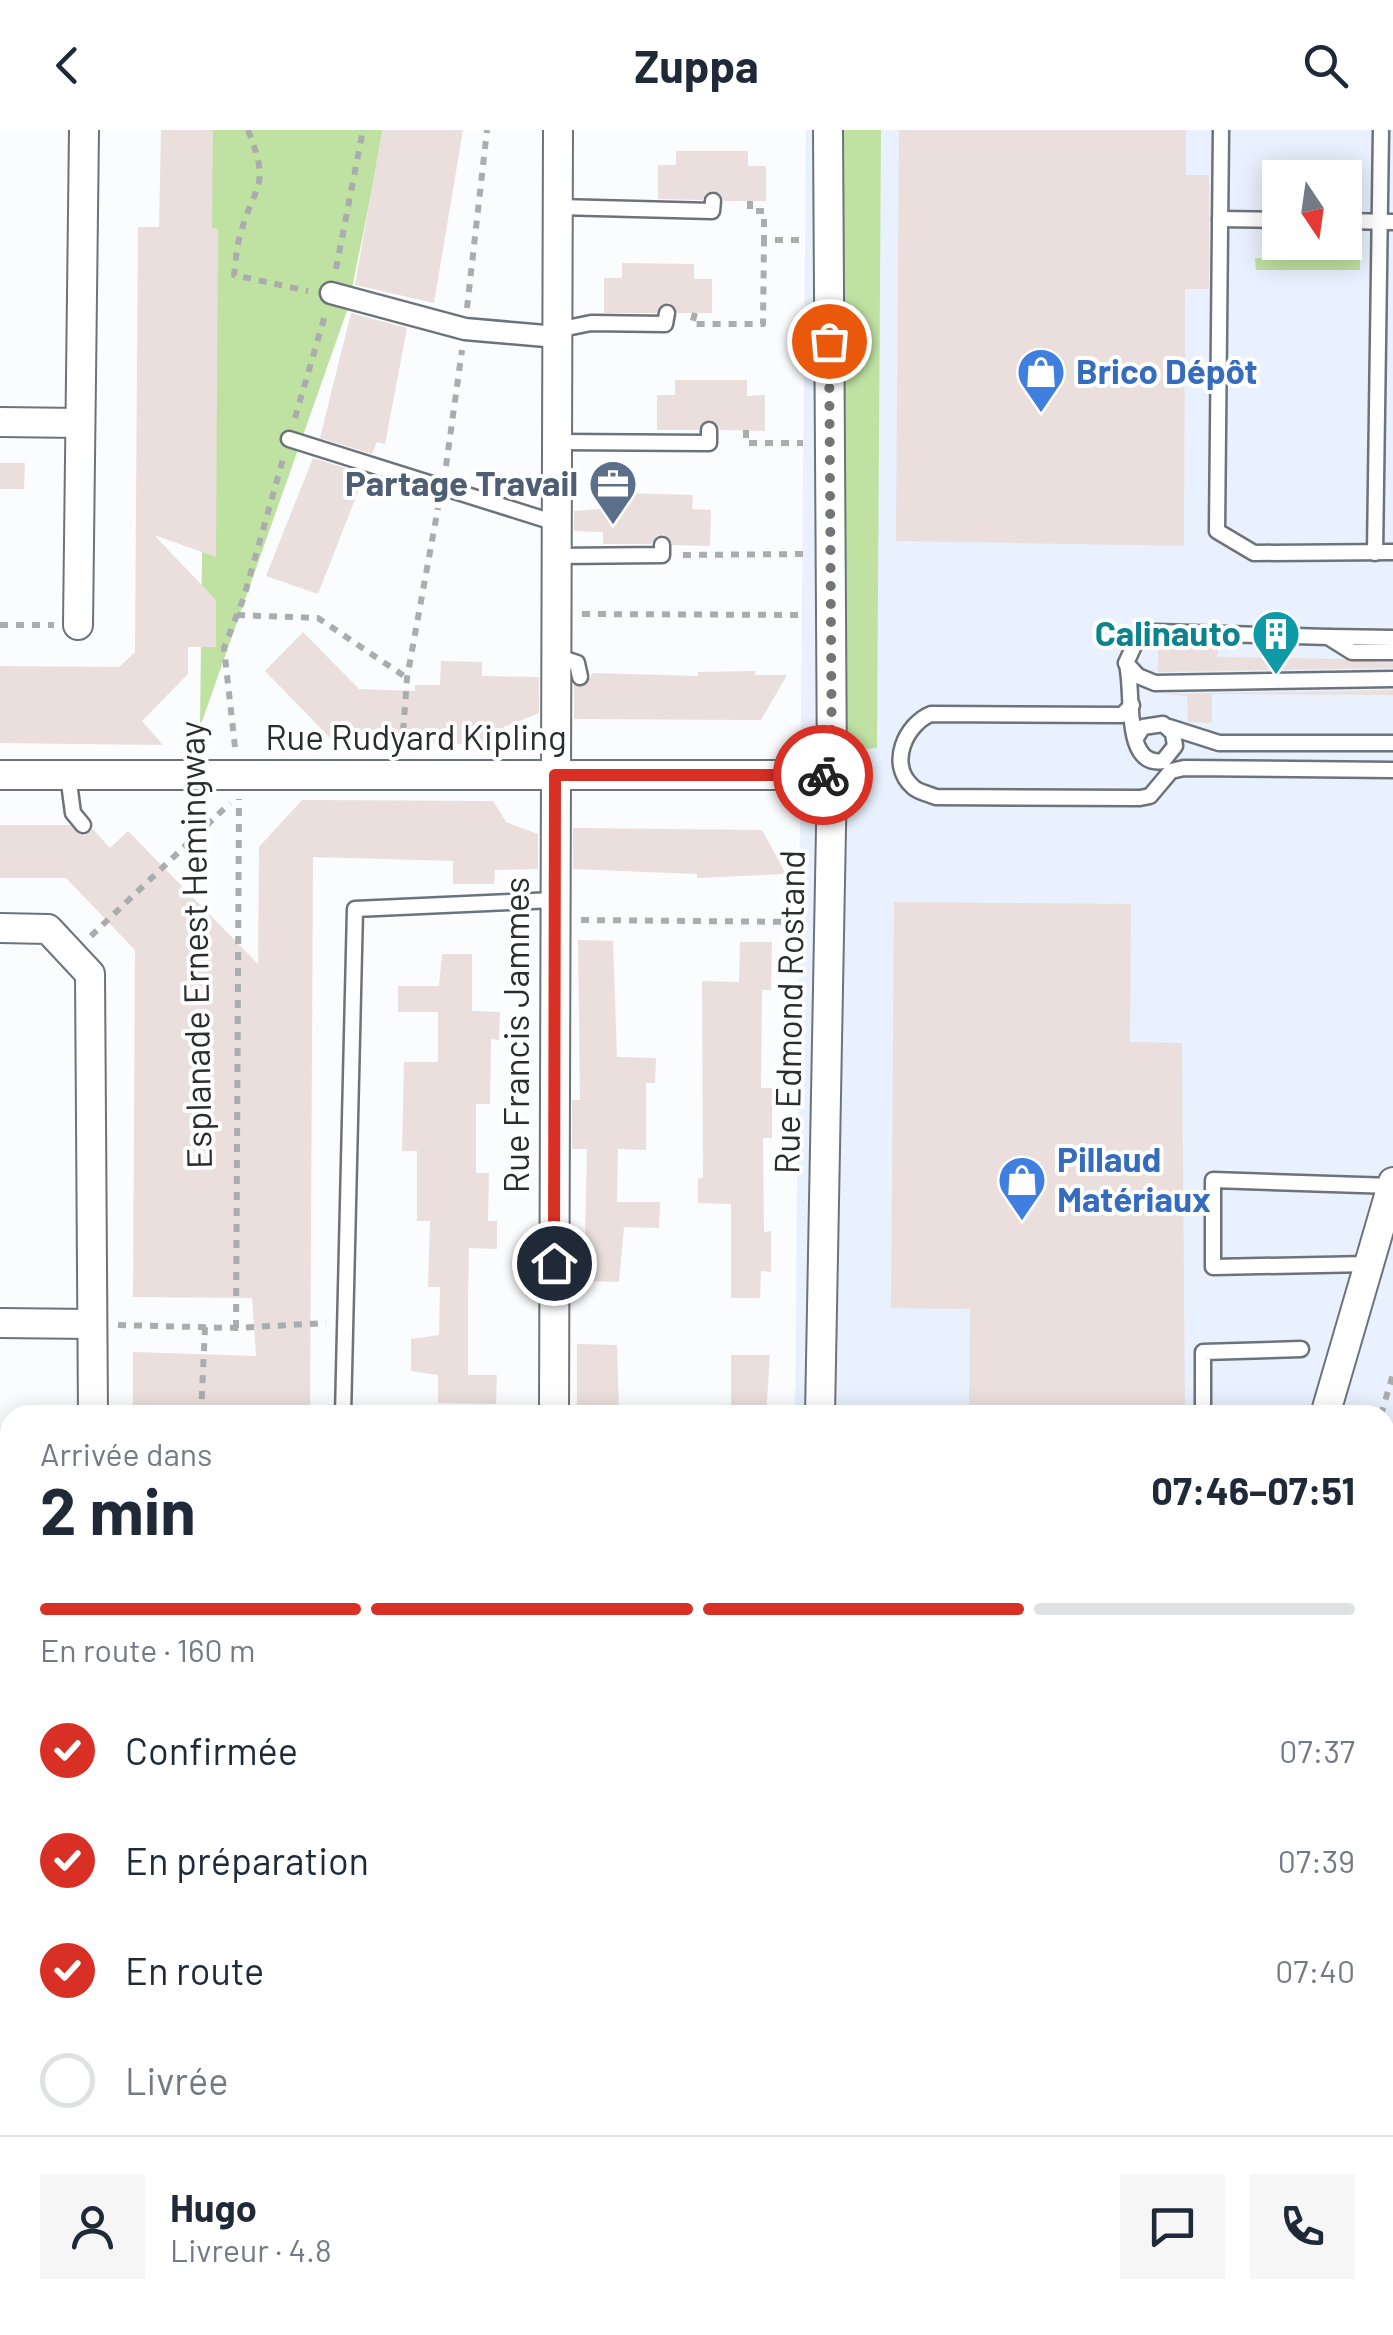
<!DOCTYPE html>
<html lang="fr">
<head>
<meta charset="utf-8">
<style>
	body { margin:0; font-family:Barlow,sans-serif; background:#f6f6f7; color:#1f2937; height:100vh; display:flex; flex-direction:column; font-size:38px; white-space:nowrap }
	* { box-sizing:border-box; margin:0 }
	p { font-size:32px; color:#747a83 }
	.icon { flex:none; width:55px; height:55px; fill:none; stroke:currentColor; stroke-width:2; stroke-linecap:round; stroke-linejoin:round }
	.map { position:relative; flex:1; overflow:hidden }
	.sheet { position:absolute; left:0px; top:1275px; width:1395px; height:930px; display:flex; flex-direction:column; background:#fff; border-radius:30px 30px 0 0; box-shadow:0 5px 25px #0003 }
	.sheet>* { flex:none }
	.needle { width:65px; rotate:167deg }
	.fabs { position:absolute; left:1262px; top:30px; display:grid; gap:20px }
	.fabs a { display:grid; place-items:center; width:100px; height:100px; border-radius:0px; background:#fff; box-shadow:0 5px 25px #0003; font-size:50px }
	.pin { position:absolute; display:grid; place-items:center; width:85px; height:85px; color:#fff; margin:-42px; border:5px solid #fff; border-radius:50%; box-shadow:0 2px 10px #0007 }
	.courier { position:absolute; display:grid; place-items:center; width:100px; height:100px; margin:-50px; border:8px solid #d93025; border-radius:50%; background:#fff; color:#222; box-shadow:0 2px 12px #0007 }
	.overview em { font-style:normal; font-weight:700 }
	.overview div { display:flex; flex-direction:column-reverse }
	.overview { display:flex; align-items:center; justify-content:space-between; height:170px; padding:0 40px }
	h1 { font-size:65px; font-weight:700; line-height:75px }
	.bar { display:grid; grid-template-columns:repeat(4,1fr); gap:15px 10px; align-content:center; height:120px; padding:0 40px }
	.bar i { height:12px; border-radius:8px; background:#e0e1e3 }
	.bar .current { background:#d93025 }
	.bar p { grid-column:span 4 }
	.line { display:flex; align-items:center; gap:25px; padding:0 40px; border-top:2px solid #e0e1e3 }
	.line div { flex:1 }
	.round { display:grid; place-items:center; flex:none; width:105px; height:105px; border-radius:0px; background:#f6f6f7 }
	ol { padding:0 40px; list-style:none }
	li { display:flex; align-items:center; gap:30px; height:110px }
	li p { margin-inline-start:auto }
	li .icon { padding:10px; border-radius:50%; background:#d93025; color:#fff; stroke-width:4 }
	li:last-child { color:#747a83 }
	li i { width:55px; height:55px; border:5px solid #e0e1e3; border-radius:50% }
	header { display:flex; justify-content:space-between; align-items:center; height:130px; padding:0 40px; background:#fff; font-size:45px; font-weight:700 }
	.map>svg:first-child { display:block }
	.built { fill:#e8f1fd; fill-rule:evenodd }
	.green { fill:#bfe2a2 }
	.building { fill:#eadfdc }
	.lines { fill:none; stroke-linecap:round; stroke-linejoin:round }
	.service-casing { stroke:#6d737a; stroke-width:19 }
	.pedestrian-casing { stroke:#6d737a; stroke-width:25 }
	.minor-casing { stroke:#6d737a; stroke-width:32 }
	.primary-casing { stroke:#6d737a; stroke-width:50 }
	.path { stroke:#aaacae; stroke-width:6; stroke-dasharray:8 8; stroke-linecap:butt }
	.service { stroke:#fff; stroke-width:14 }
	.pedestrian { stroke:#fff; stroke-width:20 }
	.minor { stroke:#fff; stroke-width:28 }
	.primary { stroke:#fff; stroke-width:45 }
	.done { stroke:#737577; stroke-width:10; stroke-dasharray:0 18 }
	.route { stroke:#d93025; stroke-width:12 }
	.labels { text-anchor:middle; stroke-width:8; stroke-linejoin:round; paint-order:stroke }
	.shop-label { font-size:35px; font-weight:bold; fill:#366cbe; stroke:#fff; text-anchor:start }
	.service-label { font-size:35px; font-weight:bold; fill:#4e5e75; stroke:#fff; text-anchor:end }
	.culture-label { font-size:35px; font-weight:bold; fill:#0d838f; stroke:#fff; text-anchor:end }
	.street-label { font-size:35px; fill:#2a2c2f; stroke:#fff }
</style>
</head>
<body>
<header><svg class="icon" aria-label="back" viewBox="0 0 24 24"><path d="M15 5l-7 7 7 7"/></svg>Zuppa<svg class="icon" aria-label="search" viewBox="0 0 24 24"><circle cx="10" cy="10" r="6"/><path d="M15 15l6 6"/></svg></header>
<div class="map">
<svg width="1393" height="2205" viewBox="0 0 1393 2205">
	<rect width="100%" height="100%" fill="#fafcfd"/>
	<g class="built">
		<path d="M806,0H1393V2205H722L727,2195H1385V1285H795ZM1280,48H1345V112H1280Z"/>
		<path d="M19,2195H398L422,2205H16Z"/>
	</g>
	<g class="green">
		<path d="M207,0H384L348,178L200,597Z"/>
		<path d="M830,0H881L877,618L823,623Z"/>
		<path d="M1255,128H1360V140H1256Z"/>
	</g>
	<g class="building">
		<path d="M161,0H213L212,98L218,99L216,427L154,405L216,470V517H188V544L142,591L163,615L0,613V536L119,537L135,522L138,97H159Z"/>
		<path d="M382,0H463L434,173L355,155Z"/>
		<path d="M899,0H1186V45H1209V159H1185L1184,416L896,411Z"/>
		<path d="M676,21H748V36H766V71H724L713,60L702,70L658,69V35H676Z"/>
		<path d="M622,133L694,134V149H712V183H677L668,172L656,183H604V148H622Z"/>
		<path d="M351,183L407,198L385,314L377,312L372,324L320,308Z"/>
		<path d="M675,250H747V266L765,265V301L720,300L710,290L698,300H657V265H675Z"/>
		<path d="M313,328L365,344L318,464L266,446Z"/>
		<path d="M0,333H25L24,359H0Z"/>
		<path d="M625,363L693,365L692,379L711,380L710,416L673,415L663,404L651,414H603V402L574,401V381L623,377Z"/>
		<path d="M303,502L359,559L415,561V555H440L441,531L482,532V546L539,547V583L504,597L495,614L335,613L265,541Z"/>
		<path d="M1158,513L1219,514L1217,527L1343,529L1393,533V538L1158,542Z"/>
		<path d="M755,541V545H787L761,590L574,589V555H586L593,543L698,546V542Z"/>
		<path d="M1393,560V565L1212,564V593L1188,592L1187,566L1162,564Z"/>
		<path d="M302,670L493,671L506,692L538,704V739L495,740L494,754H453V731L313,727L310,1285H133V1222L256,1226L252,1168L133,1167L135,820L66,748H0V695H70L84,706L93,699L110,718L128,701L258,834L259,717Z"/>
		<path d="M573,698L762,700L786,744L697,748V744L573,739Z"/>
		<path d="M894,772L1131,774L1130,912L1182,913L1185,1285H969L970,1179L891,1178Z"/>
		<path d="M578,810L613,811L617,927L656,928L655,953H646V1020L618,1019L617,1072H660L659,1098L624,1097L619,1152L577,1151L578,1112H585L587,1019H572V970H580Z"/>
		<path d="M740,812H772L771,860H762L761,958H772V1008H763L764,1102L771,1101V1142L761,1141L760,1168H731V1074L698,1073V1048H703L702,851L739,852Z"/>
		<path d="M442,824H472V881L500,882L499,910L491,909L490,974H476V1043H489L488,1091H497V1119L469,1118L468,1166V1245H497L496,1274L438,1273V1245L411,1241V1209L439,1205L440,1157H428L430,1091H417V1021H402L404,932H438V882H398V856H439Z"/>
		<path d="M577,1214L617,1215L619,1282L577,1285Z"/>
		<path d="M731,1225H770L766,1285H736V1280H731Z"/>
	</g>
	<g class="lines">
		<g class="service-casing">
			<g id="service">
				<path d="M1221,0L1217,401L1254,423L1393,422"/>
				<path d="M558,77L712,81L713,71"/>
				<path d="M1220,89L1280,90"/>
				<path d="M1345,91L1393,92"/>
				<path d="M557,200L591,193L665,194L667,183"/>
				<path d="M289,309L556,393"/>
				<path d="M557,312L709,313V300"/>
				<path d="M1375,423L1381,0"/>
				<path d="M556,426L662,425V415"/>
				<path d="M1329,507L1393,508"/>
				<path d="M1393,522H1352L1328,507L1156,502L1139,505L1126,533L1138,546L1155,553L1393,549"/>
				<path d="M556,526L577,533L580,547"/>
				<path d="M1127,535C1134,561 1122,638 1163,631L1175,616L1173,603L1163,594L1143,597L1136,608"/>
				<path d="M1132,575L1122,585L931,584C906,594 887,634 913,657C918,662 929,664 936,667L1140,668L1150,666L1171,641L1184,638L1393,640"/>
				<path d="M1169,597L1219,613H1393"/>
				<path d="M68,645L73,683L83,695"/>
				<path d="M1369,1134L1213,1137V1050L1392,1056"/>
				<path d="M343,1285L355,779L555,770"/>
				<path d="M1203,1285V1222L1301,1219"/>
				<path d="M1391,2051H1393"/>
				<path d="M1385,2123L1393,2124"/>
				<path d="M602,2195L624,2205"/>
			</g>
		</g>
		<g class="pedestrian-casing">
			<g id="pedestrian">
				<path d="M331,163L465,199L557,207"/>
				<path d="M27,2205L30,2195"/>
			</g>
		</g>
		<g class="minor-casing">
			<g id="minor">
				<path d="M0,292L80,293"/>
				<path d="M78,495L84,0"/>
				<path d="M0,645H832"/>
				<path d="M0,798L48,799L90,844L93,1285"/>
				<path d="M0,1193L92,1194"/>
				<path d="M554,1285L558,0"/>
				<path d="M820,1285L832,645L828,0"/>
				<path d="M1325,1285L1393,1052"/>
				<path d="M0,1743L10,1707"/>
				<path d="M0,1806L10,1809"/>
				<path d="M753,2205L758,2195"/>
			</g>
		</g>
		<g class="primary-casing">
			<g id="primary">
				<path d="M1385,1418L1393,1390"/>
				<path d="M1385,1581L1393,1555"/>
				<path d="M1152,2205L1155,2195"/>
				<path d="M1198,2205L1201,2195"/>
			</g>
		</g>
		<g class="path">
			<path d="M248,0C272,60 254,52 240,106C236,118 236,133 234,145L308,161"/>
			<path d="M750,71V81H764V110H802"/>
			<path d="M336,139L363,0"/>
			<path d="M467,178L487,0"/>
			<path d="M695,183L692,194H763L764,110"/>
			<path d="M295,288L325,185"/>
			<path d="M746,300V313H803"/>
			<path d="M446,336L462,220"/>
			<path d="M683,425L805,424"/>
			<path d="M582,484L804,485"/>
			<path d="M237,485L318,488L407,548"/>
			<path d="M0,495H54"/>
			<path d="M235,617L224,518L244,467L283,329"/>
			<path d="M402,617L407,548L438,378"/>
			<path d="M581,790L804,792"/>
			<path d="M91,806L230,673"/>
			<path d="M118,1195L236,1198L326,1193"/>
			<path d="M236,1198L239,669"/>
			<path d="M201,1285L205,1197"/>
			<path d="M1381,1285L1393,1244"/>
		</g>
		<use href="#service" class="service"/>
		<use href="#pedestrian" class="pedestrian"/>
		<use href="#minor" class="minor"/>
		<use href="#primary" class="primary"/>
	</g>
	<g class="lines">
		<path class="done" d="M823,645H832L829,211"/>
		<path class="route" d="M554,1133L555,645H823"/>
	</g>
	<defs>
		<g id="shop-pin" transform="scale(2.5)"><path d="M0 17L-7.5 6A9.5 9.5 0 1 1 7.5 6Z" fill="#3f7fe0" stroke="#fff"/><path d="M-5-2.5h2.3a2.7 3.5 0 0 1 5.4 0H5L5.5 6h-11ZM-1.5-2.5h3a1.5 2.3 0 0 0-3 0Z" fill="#fff"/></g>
		<g id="office-pin" transform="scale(2.5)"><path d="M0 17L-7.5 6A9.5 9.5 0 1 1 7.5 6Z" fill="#5c6f8a" stroke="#fff"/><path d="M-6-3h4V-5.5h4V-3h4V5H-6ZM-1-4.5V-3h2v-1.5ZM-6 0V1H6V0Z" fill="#fff"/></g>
		<g id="building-pin" transform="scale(2.5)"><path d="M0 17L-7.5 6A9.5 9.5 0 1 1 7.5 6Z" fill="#0f9aa8" stroke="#fff"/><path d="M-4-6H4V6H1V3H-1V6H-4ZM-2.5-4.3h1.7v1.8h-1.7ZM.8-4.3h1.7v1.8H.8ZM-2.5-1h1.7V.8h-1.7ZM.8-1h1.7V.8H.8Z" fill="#fff"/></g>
	</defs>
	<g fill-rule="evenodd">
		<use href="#shop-pin" x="1041" y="242"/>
		<use href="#office-pin" x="613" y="354"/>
		<use href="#building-pin" x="1276" y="504"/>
		<use href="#shop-pin" x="1022" y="1050"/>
	</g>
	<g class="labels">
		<g class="shop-label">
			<text x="1076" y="254">Brico Dépôt</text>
			<text x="1057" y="1042">Pillaud<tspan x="1057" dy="40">Matériaux</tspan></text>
		</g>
		<g class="service-label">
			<text x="578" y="366">Partage Travail</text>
		</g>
		<g class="culture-label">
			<text x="1241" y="516">Calinauto</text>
		</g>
		<g class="street-label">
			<text x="416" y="620">Rue Rudyard Kipling</text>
			<text transform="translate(196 815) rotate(-91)" y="12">Esplanade Ernest Hemingway</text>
			<text transform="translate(790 882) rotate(-89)" y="12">Rue Edmond Rostand</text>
			<text transform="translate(517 905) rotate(-90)" y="12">Rue Francis Jammes</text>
		</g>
	</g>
</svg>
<div class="fabs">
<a><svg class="needle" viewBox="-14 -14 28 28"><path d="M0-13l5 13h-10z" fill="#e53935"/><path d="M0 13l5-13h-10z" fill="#747a83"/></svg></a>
</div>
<div class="pin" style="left:829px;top:211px;background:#ea580c"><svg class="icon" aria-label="bag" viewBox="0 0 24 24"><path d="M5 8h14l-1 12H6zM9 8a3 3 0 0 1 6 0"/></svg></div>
<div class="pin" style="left:554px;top:1133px;background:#1f2937"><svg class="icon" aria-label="home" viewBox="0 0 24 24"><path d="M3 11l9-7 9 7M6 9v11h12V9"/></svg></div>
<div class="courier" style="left:823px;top:645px"><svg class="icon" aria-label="bike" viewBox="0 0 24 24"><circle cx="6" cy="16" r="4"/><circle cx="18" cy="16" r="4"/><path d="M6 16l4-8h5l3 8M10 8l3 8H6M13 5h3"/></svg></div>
<section class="sheet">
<div class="overview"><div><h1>2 min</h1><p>Arrivée dans</p></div><em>07:46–07:51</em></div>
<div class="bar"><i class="current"></i><i class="current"></i><i class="current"></i><i></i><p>En route · 160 m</p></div>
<ol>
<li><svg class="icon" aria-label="check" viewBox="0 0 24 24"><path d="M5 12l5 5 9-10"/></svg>Confirmée<p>07:37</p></li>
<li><svg class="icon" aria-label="check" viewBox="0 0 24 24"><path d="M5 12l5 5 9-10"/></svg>En préparation<p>07:39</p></li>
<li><svg class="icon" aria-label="check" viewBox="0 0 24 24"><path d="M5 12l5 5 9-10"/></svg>En route<p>07:40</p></li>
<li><i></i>Livrée</li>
</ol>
<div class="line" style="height:180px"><a class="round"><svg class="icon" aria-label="person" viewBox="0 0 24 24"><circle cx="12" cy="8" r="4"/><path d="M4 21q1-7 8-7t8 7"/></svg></a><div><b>Hugo</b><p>Livreur · 4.8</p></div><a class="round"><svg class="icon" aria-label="chat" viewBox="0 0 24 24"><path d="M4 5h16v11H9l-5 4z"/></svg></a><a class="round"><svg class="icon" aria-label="phone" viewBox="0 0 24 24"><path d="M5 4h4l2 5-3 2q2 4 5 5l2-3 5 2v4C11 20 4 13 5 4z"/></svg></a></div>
</section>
</div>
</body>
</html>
